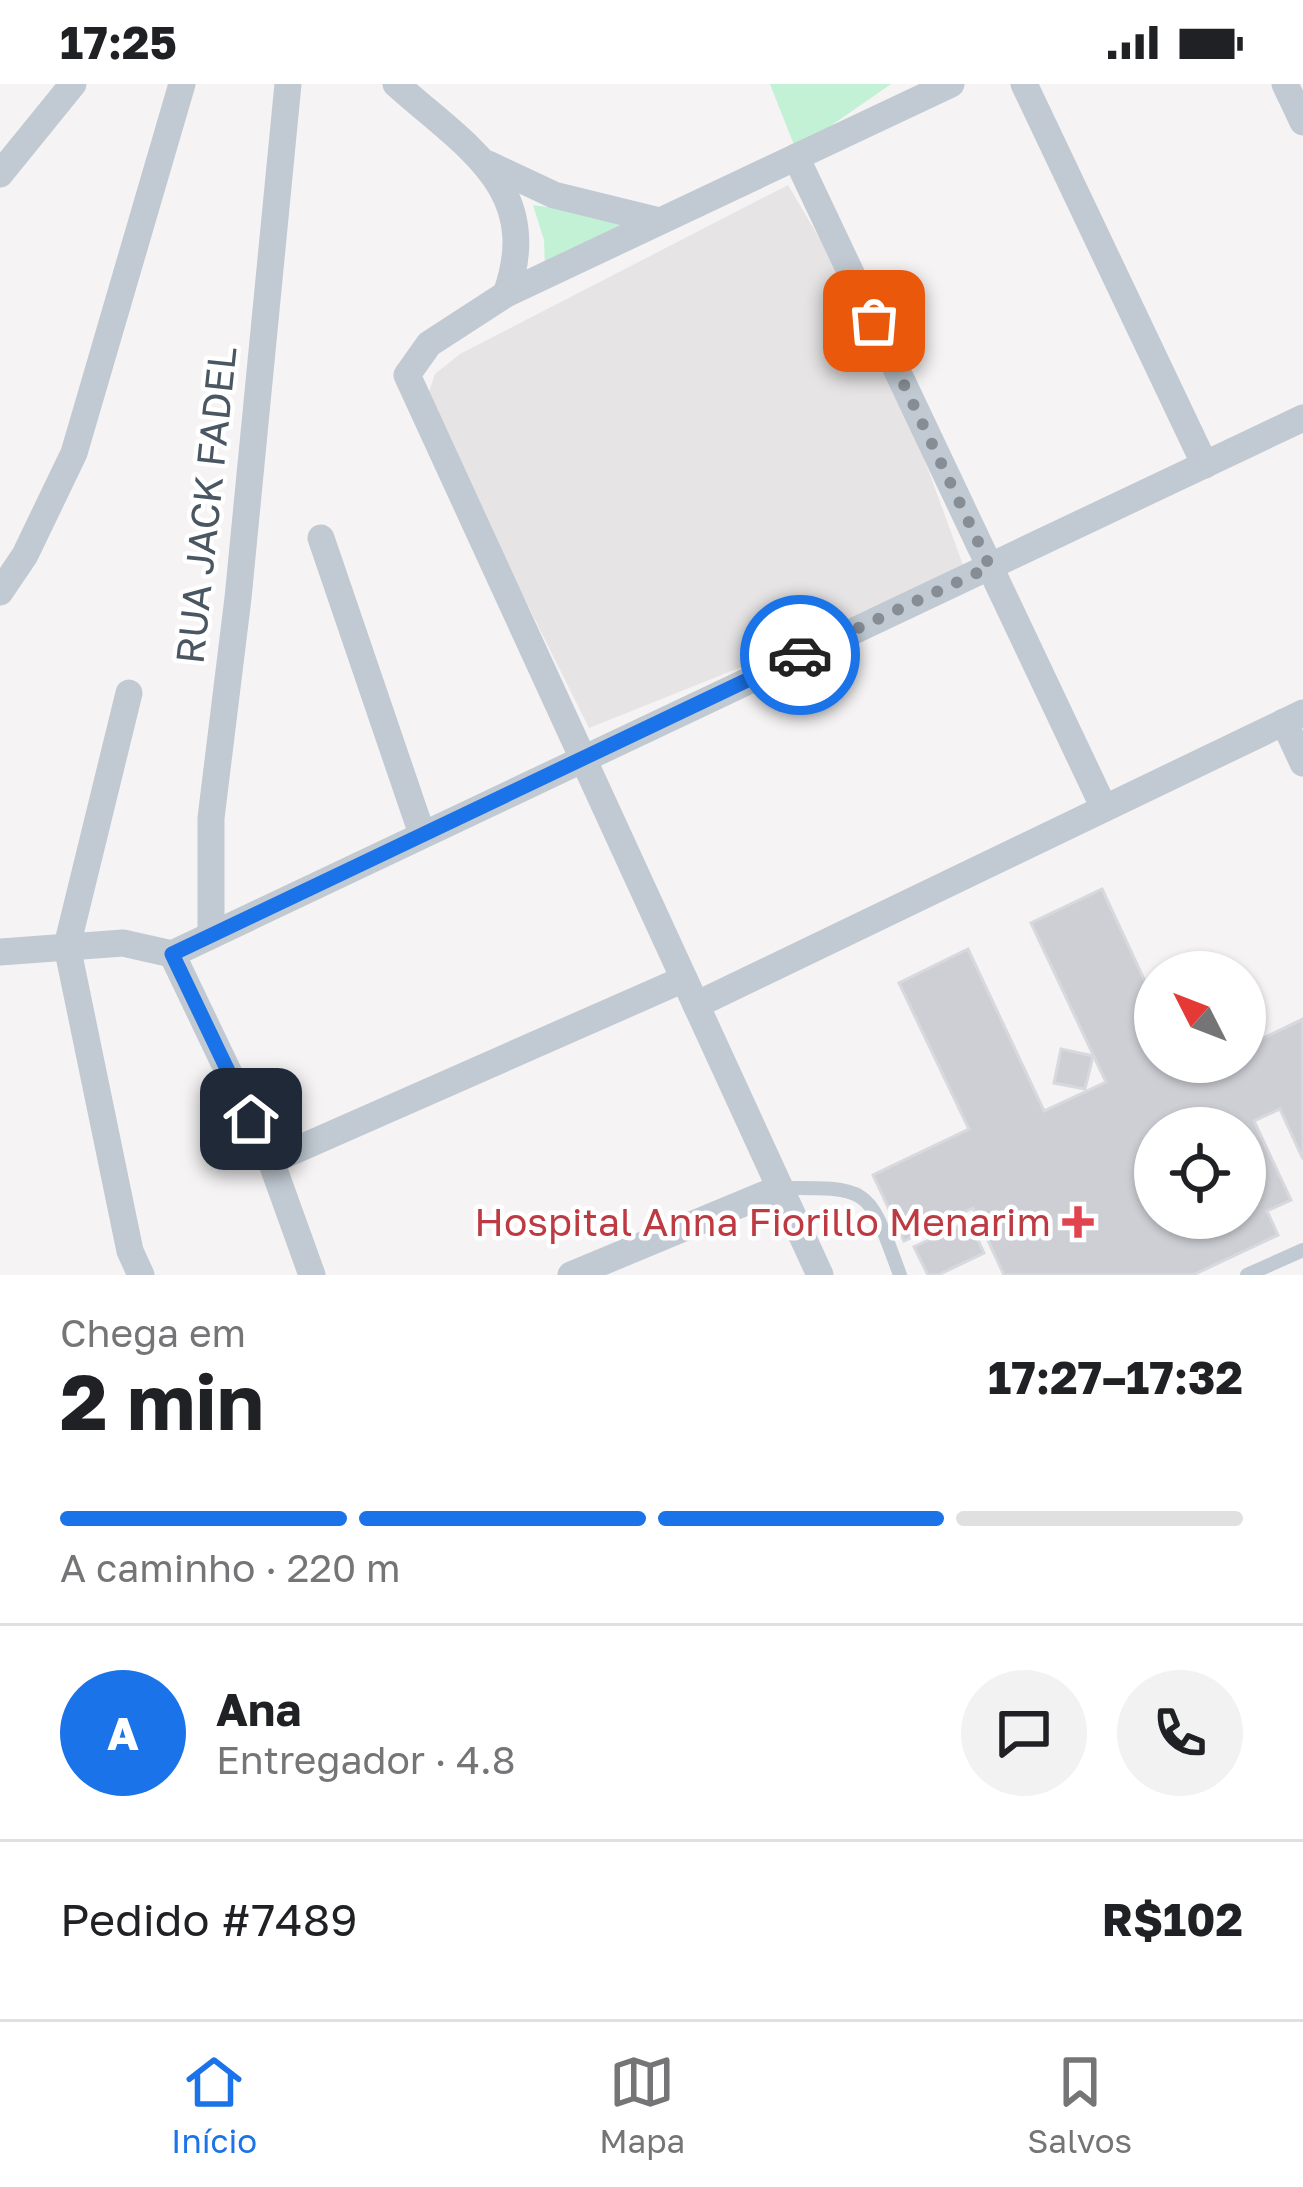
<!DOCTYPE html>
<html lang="pt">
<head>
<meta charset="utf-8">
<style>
	body { margin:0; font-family:"Golos Text",sans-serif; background:#f2f2f2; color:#202124; height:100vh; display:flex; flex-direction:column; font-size:45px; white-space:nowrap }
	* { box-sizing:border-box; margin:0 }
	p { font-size:39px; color:#757577 }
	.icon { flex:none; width:66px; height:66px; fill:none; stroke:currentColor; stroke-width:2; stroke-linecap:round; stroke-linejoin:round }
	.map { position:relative; height:1191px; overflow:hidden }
	.panel { display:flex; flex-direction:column; background:#fff; flex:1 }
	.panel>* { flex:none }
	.needle { width:78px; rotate:312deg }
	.controls { position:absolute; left:1134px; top:867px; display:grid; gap:24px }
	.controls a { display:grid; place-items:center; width:132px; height:132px; border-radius:50%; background:#fff; box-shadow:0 3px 9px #0004; font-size:60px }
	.pin { position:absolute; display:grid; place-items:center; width:102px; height:102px; color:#fff; margin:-51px; border-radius:24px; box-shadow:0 6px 18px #0006 }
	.courier { position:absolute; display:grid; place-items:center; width:120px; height:120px; margin:-60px; border:9px solid #1a73e8; border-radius:50%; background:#fff; color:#222; box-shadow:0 3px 15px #0007 }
	.summary em { font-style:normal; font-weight:700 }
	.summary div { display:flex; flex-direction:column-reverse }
	.summary { display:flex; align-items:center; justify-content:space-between; height:204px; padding:0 60px }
	h1 { font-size:78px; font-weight:700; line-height:90px }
	.bar { display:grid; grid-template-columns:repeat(4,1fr); gap:18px 12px; align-content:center; height:144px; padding:0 60px }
	.bar i { height:15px; border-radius:9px; background:#e0e0e0 }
	.bar .selected { background:#1a73e8 }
	.bar p { grid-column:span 4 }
	.line { display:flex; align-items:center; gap:30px; padding:0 60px; border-top:3px solid #e0e0e0 }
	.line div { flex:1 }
	.round { display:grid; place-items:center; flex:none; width:126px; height:126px; border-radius:63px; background:#f2f2f2 }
	.status { display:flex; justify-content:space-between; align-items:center; height:84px; padding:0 60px; background:#fff; direction:ltr }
	.status svg { height:33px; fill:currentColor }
	.tabs { display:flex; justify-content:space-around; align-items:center; height:168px; border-top:3px solid #e0e0e0; background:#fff; font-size:33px; color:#757577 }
	.tabs a { display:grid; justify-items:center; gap:6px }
	.tabs .selected { color:#1a73e8 }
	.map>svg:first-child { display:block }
	.education { fill:#e6e4e5 }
	.green { fill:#c3f1d5 }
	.building { fill:#cdcfd5; stroke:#d7d9de; stroke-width:3; fill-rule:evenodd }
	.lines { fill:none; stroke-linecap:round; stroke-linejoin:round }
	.service { stroke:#c1cad2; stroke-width:14 }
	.minor { stroke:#c1cad2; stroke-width:27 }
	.done { stroke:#868d94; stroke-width:12; stroke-dasharray:0 21.6 }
	.route { stroke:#1a73e8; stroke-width:15 }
	.health-dot { fill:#e0444e; stroke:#fff; stroke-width:4.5 }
	.labels { text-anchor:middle; stroke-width:9; stroke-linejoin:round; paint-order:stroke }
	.street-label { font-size:39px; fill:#4a5661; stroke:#fff }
	.health-label { font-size:39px; fill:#be3a42; stroke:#fff; text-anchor:end }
</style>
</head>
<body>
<div class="status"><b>17:25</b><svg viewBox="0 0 49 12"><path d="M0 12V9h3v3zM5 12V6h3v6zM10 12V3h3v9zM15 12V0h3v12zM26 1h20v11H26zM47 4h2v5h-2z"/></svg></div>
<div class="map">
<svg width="1303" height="1191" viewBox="0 0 1303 1191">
	<rect width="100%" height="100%" fill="#f5f3f3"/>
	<path class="education" d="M788,101L883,262L963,481L754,578L589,644L426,317L435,290L460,270Z"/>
	<g class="green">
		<path d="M770,0H891L796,66Z"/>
		<path d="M533,121L635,136L545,184L544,156Z"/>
	</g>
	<g class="building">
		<path d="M1102,805L1155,919V978H1183L1189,990L1213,978H1245V963L1303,935V1075L1280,1025L1254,1037L1291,1116L1267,1127L1278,1151L1193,1191H1004L973,1124L904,1157L873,1091L969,1045L899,899L968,865L1044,1027L1106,998L1031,839ZM1155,1044H1245V1134H1155Z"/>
		<path d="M1061,965L1093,972L1085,1005L1054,999Z"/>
		<path d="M969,1137L984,1169L938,1191H928L914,1163Z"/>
	</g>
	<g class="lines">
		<g class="service">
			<path d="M780,1104C874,1103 868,1105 900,1191"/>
			<path d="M1247,1191L1303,1166"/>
		</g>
		<g class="minor">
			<path d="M396,0C466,63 544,104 506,210"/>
			<path d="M1024,0L1205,381"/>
			<path d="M1285,0L1303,38"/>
			<path d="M796,73L1104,724"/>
			<path d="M488,80L554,111L660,137"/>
			<path d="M0,90L73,0"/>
			<path d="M321,454L422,750"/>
			<path d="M0,508L25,471L74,369L182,0"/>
			<path d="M129,609L67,862L130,1167L141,1191"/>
			<path d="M1284,638L1303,679"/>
			<path d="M211,851V734L238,514L288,0"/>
			<path d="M0,868L123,859L172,870"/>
			<path d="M172,870L1303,334"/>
			<path d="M172,870L271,1077L312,1191"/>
			<path d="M696,921L1303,629"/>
			<path d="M271,1077L684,895"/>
			<path d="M571,1191L780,1104"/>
			<path d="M820,1191L407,291L429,260L506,210L951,0"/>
		</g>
	</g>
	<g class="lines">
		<path class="done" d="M800,571L990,483L874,237"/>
		<path class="route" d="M251,1035L172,870L800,571"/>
	</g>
	<path class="health-dot" d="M1072 1120h12v12h12v12h-12v12h-12v-12h-12v-12h12z"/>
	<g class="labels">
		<g class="street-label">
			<text transform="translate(206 421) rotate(-84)" y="14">RUA JACK FADEL</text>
		</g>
		<g class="health-label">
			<text x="1051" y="1152">Hospital Anna Fiorillo Menarim</text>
		</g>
	</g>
</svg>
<div class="controls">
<a><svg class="needle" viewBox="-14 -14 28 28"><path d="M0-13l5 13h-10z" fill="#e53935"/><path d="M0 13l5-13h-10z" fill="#757577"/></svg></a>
<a><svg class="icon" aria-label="locate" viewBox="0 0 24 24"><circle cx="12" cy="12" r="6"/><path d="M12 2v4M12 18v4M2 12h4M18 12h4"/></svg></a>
</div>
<div class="pin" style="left:874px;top:237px;background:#ea580c"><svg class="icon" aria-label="bag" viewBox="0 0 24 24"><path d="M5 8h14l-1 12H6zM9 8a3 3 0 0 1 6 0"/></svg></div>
<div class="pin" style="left:251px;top:1035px;background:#1f2937"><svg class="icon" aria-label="home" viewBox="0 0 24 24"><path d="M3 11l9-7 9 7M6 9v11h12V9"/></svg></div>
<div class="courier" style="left:800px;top:571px"><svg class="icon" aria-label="car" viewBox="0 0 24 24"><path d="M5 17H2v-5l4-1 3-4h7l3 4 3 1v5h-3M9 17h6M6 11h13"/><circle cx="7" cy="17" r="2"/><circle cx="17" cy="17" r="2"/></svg></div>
</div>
<section class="panel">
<div class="summary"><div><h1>2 min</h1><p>Chega em</p></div><em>17:27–17:32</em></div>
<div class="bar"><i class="selected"></i><i class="selected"></i><i class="selected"></i><i></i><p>A caminho · 220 m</p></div>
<div class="line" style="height:216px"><b class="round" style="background:#1a73e8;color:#fff">A</b><div><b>Ana</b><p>Entregador · 4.8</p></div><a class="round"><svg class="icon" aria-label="chat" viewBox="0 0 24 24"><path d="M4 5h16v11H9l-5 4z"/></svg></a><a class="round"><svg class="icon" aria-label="phone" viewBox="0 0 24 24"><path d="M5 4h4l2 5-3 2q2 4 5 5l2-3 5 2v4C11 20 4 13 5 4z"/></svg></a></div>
<div class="line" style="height:156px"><div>Pedido #7489</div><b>R$102</b></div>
</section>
<nav class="tabs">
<a class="selected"><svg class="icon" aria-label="home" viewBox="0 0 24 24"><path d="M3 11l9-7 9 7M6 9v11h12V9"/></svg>Início</a>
<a><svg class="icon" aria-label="map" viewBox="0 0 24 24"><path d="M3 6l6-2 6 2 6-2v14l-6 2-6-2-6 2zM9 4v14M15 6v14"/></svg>Mapa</a>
<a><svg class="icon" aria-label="saved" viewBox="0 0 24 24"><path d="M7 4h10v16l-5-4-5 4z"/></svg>Salvos</a>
</nav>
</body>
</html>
